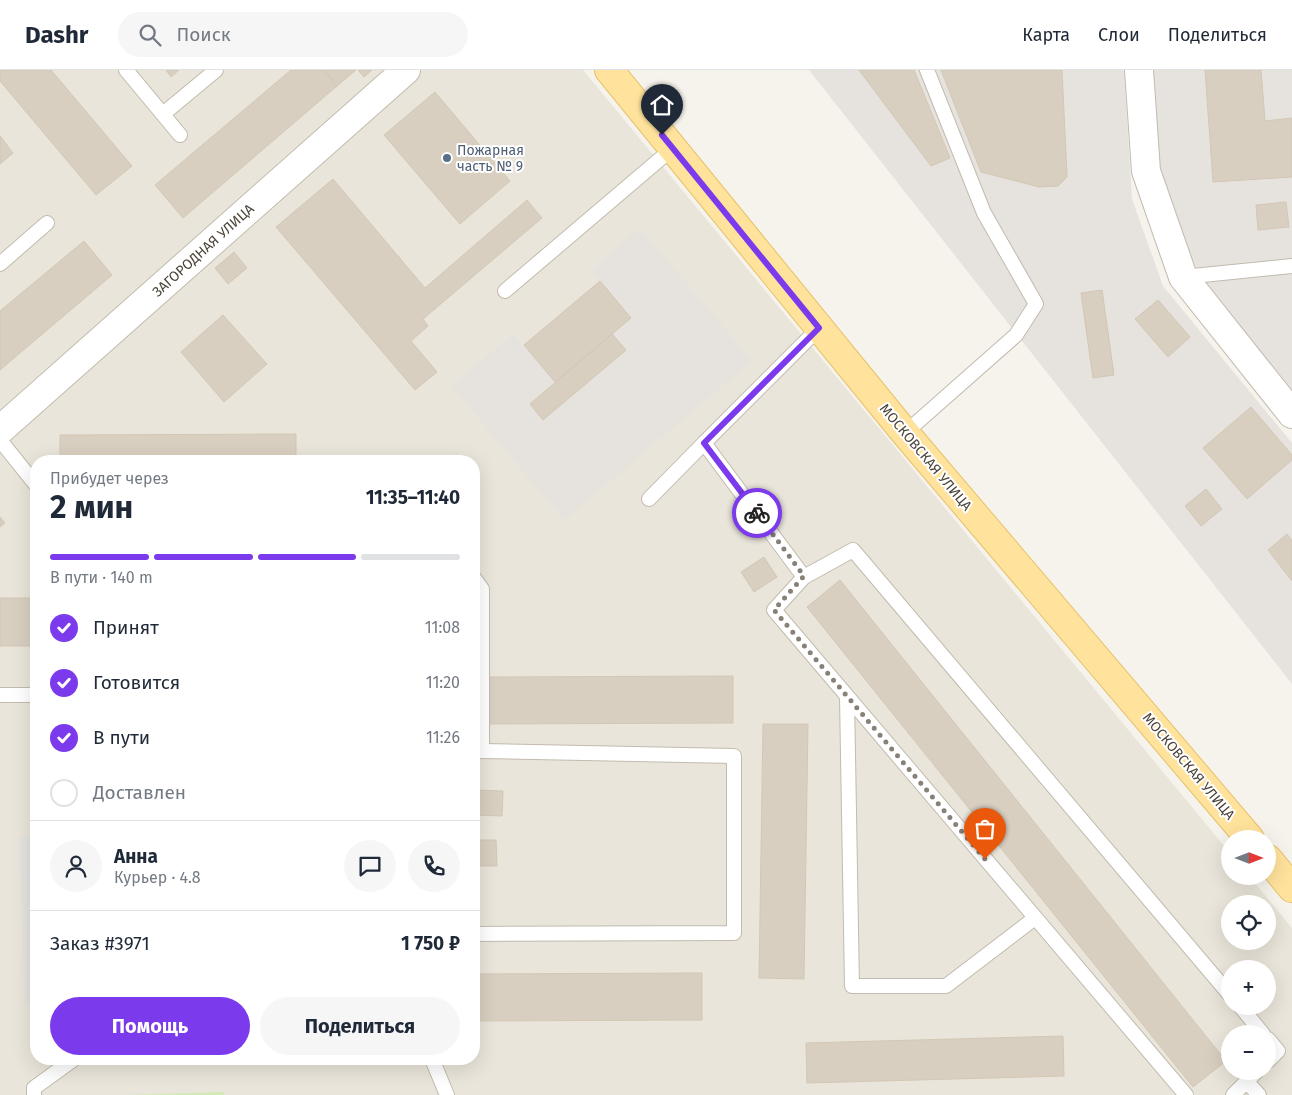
<!DOCTYPE html>
<html lang="ru">
<head>
<meta charset="utf-8">
<style>
	body { margin:0; font-family:"Fira Sans",sans-serif; background:#f6f6f7; color:#1f2937; height:100vh; display:flex; flex-direction:column; font-size:19px; white-space:nowrap }
	* { box-sizing:border-box; margin:0 }
	p { font-size:16px; color:#747a83 }
	.icon { flex:none; width:28px; height:28px; fill:none; stroke:currentColor; stroke-width:2; stroke-linecap:round; stroke-linejoin:round }
	.map { position:relative; flex:1; overflow:hidden }
	.details { position:absolute; left:30px; top:385px; width:450px; height:610px; display:flex; flex-direction:column; background:#fff; border-radius:20px; box-shadow:0 5px 20px #0002 }
	.details>* { flex:none }
	.needle { width:32px; rotate:90deg }
	.fabs { position:absolute; left:1221px; top:760px; display:grid; gap:10px }
	.fabs a { display:grid; place-items:center; width:55px; height:55px; border-radius:50%; background:#fff; box-shadow:0 5px 20px #0002; font-size:25px }
	.pin { position:absolute; display:grid; place-items:center; width:42px; height:42px; color:#fff; margin:-51px -21px; border-radius:50% 50% 50% 0; rotate:-45deg; box-shadow:0 0 5px #0007 }
	.pin .icon { rotate:45deg }
	.courier { position:absolute; display:grid; place-items:center; width:50px; height:50px; margin:-25px; border:4px solid #7c3aed; border-radius:50%; background:#fff; color:#222; box-shadow:0 1px 6px #0007 }
	.overview em { font-style:normal; font-weight:700 }
	.overview div { display:flex; flex-direction:column-reverse }
	.overview { display:flex; align-items:center; justify-content:space-between; height:85px; padding:0 20px }
	h1 { font-size:32px; font-weight:700; line-height:38px }
	.bar { display:grid; grid-template-columns:repeat(4,1fr); gap:8px 5px; align-content:center; height:60px; padding:0 20px }
	.bar i { height:6px; border-radius:4px; background:#e0e1e3 }
	.bar .on { background:#7c3aed }
	.bar p { grid-column:span 4 }
	.line { display:flex; align-items:center; gap:12px; padding:0 20px; border-top:1px solid #e0e1e3 }
	.line div { flex:1 }
	.round { display:grid; place-items:center; flex:none; width:52px; height:52px; border-radius:26px; background:#f6f6f7 }
	ol { padding:0 20px; list-style:none }
	li { display:flex; align-items:center; gap:15px; height:55px }
	li p { margin-inline-start:auto }
	li .icon { padding:5px; border-radius:50%; background:#7c3aed; color:#fff; stroke-width:4 }
	li:last-child { color:#747a83 }
	li i { width:28px; height:28px; border:2px solid #e0e1e3; border-radius:50% }
	.cta { display:flex; gap:10px; margin-top:auto; padding:10px 20px }
	.cta a { flex:1; height:58px; border-radius:30px; background:#7c3aed; color:#fff; font-size:20px; font-weight:700; line-height:58px; text-align:center }
	.cta a+a { background:#f6f6f7; color:#1f2937 }
	header { display:flex; align-items:center; gap:30px; box-sizing:border-box; height:70px; padding:0 25px; background:#fff; border-bottom:1px solid #e0e1e3 }
	header strong { font-size:24px }
	nav { display:flex; gap:28px; margin-inline-start:auto; font-size:18px }
	.search { width:350px; height:45px; background:#f6f6f7; display:flex; align-items:center; gap:12px; box-sizing:border-box; padding:0 18px; border-radius:28px; color:#747a83; font-size:19px }
	.map>svg:first-child { display:block }
	.residential { fill:#eae5da; fill-rule:evenodd }
	.industrial { fill:#e6e2dd }
	.green { fill:#d2eab5 }
	.parking { fill:#e5e3e0 }
	.building { fill:#d8cfc1; stroke:#d3c7b4 }
	.lines { fill:none; stroke-linecap:round; stroke-linejoin:round }
	.service-casing { stroke:#c2bbae; stroke-width:16 }
	.minor-casing { stroke:#c2bbae; stroke-width:30 }
	.tertiary-casing { stroke:#c2bbae; stroke-width:30 }
	.primary-casing { stroke:#e6c16a; stroke-width:30 }
	.service { stroke:#fff; stroke-width:14 }
	.minor { stroke:#fff; stroke-width:28 }
	.tertiary { stroke:#fff; stroke-width:28 }
	.primary { stroke:#ffe39c; stroke-width:28 }
	.done { stroke:#878178; stroke-width:5; stroke-dasharray:0 9 }
	.route { stroke:#7c3aed; stroke-width:6 }
	.service-dot { fill:#5c6f8a; stroke:#fff; stroke-width:2 }
	.labels { text-anchor:middle; stroke-width:4; stroke-linejoin:round; paint-order:stroke }
	.service-label { font-size:14px; fill:#4e5e75; stroke:#fff; text-anchor:start }
	.street-label { font-size:14px; fill:#4b4439; stroke:#fff }
</style>
</head>
<body>
<header>
<strong>Dashr</strong>
<div class="search"><svg class="icon" aria-label="search" viewBox="0 0 24 24"><circle cx="10" cy="10" r="6"/><path d="M15 15l6 6"/></svg>Поиск</div>
<nav><a>Карта</a><a>Слои</a><a>Поделиться</a></nav>
</header>
<div class="map">
<svg width="1292" height="1025" viewBox="0 0 1292 1025">
	<rect width="100%" height="100%" fill="#f6f3ec"/>
	<path class="residential" d="M0,0H583L1230,783V806H1249L1292,858V1025H0ZM591,200L752,291L451,315L513,263L524,275L600,211ZM36,391H474V989H36ZM1230,834H1268V871H1230ZM1230,899H1268V936H1230ZM1230,964H1268V1001H1230Z"/>
	<g class="industrial">
		<path d="M809,0H1124L1132,129L1163,216L1292,373V614Z"/>
		<path d="M1150,0H1292V334L1221,248L1171,146L1155,95Z"/>
		<path d="M640,158L752,291L564,450L451,315L513,263L524,275L600,211L591,200Z"/>
	</g>
	<path class="green" d="M224,1022V1025H126Z"/>
	<path class="parking" d="M36,766V932H25L19,767Z"/>
	<g class="building">
		<path d="M0,0H51L132,96L96,125L0,11Z"/>
		<path d="M166,0H179L171,7Z"/>
		<path d="M291,0H324L337,16L183,148L155,115Z"/>
		<path d="M324,0H356L337,16Z"/>
		<path d="M358,0H372L364,7Z"/>
		<path d="M859,0H914L950,88L931,96Z"/>
		<path d="M941,0H1062L1067,107L1058,116L1039,117L981,102Z"/>
		<path d="M1205,0H1261L1265,51L1292,48V107L1213,112Z"/>
		<path d="M435,22L510,111L460,154L384,65Z"/>
		<path d="M0,66L13,83L0,94Z"/>
		<path d="M333,109L425,218L527,130L542,148L423,249L428,256L411,271L437,302L415,320L276,157Z"/>
		<path d="M1286,132L1289,157L1258,160L1256,135Z"/>
		<path d="M84,171L112,205L0,300V241Z"/>
		<path d="M234,182L247,198L228,214L215,198Z"/>
		<path d="M600,211L631,248L555,312L524,275Z"/>
		<path d="M1102,220L1114,305L1093,308L1081,223Z"/>
		<path d="M1158,230L1190,267L1168,287L1135,249Z"/>
		<path d="M223,245L267,294L224,332L181,282Z"/>
		<path d="M612,264L626,280L543,350L530,334Z"/>
		<path d="M1251,337L1292,385V390L1247,429L1203,378Z"/>
		<path d="M296,364V391H60V365Z"/>
		<path d="M1206,419L1222,439L1201,456L1185,436Z"/>
		<path d="M0,447L5,453L0,457Z"/>
		<path d="M1287,464L1292,471V511L1268,480Z"/>
		<path d="M764,487L777,507L754,522L741,502Z"/>
		<path d="M840,510L1226,991L1193,1017L807,537Z"/>
		<rect x="0" y="528" width="36" height="48"/>
		<path d="M733,606V653L490,654V607Z"/>
		<path d="M763,654H808L804,909L759,908Z"/>
		<path d="M476,720L503,721L502,746L475,745Z"/>
		<path d="M476,770H496L497,796H476Z"/>
		<path d="M702,903V950L474,951V904Z"/>
		<path d="M1063,966L1064,1006L807,1013L806,973Z"/>
	</g>
	<g class="lines">
		<g class="service-casing">
			<g id="service">
				<path d="M126,0L180,65"/>
				<path d="M163,44L216,0"/>
				<path d="M0,194L47,153"/>
				<path d="M1183,207L1292,196"/>
				<path d="M505,221L673,78"/>
				<path d="M905,363L1016,265L1036,234L984,143L927,0"/>
				<path d="M0,370L36,415"/>
				<path d="M649,429L704,373"/>
				<path d="M804,507L704,373L819,258"/>
				<path d="M474,508L482,519V681L474,682"/>
				<path d="M0,625H36"/>
				<path d="M847,627L852,916H946L1035,848"/>
				<path d="M474,864L734,863V686L482,681"/>
				<path d="M1240,936L1263,964"/>
				<path d="M1268,969L1278,981L1268,991"/>
				<path d="M432,989L447,1025"/>
				<path d="M1247,1012L1259,1025"/>
				<path d="M34,1025V1018L74,989"/>
				<path d="M1186,1025L774,540L804,507L853,480L1230,925"/>
				<path d="M1233,1025L1257,1001"/>
			</g>
		</g>
		<g class="minor-casing">
			<path id="minor" d="M0,360L406,0"/>
		</g>
		<g class="tertiary-casing">
			<path id="tertiary" d="M1139,0L1146,101L1183,207L1292,344"/>
		</g>
		<g class="primary-casing">
			<g id="primary">
				<path d="M609,0L905,363L1250,769"/>
				<path d="M1268,789L1292,818"/>
			</g>
		</g>
		<use href="#service" class="service"/>
		<use href="#minor" class="minor"/>
		<use href="#tertiary" class="tertiary"/>
		<use href="#primary" class="primary"/>
	</g>
	<g class="lines">
		<path class="done" d="M757,443L804,506L774,540L985,789"/>
		<path class="route" d="M662,65L819,258L704,373L757,443"/>
	</g>
	<circle class="service-dot" cx="447" cy="88" r="5"/>
	<g class="labels">
		<g class="service-label">
			<text x="457" y="85">Пожарная<tspan x="457" dy="16">часть № 9</tspan></text>
		</g>
		<g class="street-label">
			<text transform="translate(203 180) rotate(-42)" y="5">ЗАГОРОДНАЯ УЛИЦА</text>
			<text transform="translate(926 387) rotate(50)" y="5">МОСКОВСКАЯ УЛИЦА</text>
			<text transform="translate(1189 696) rotate(50)" y="5">МОСКОВСКАЯ УЛИЦА</text>
		</g>
	</g>
</svg>
<div class="fabs">
<a><svg class="needle" viewBox="-14 -14 28 28"><path d="M0-13l5 13h-10z" fill="#e53935"/><path d="M0 13l5-13h-10z" fill="#747a83"/></svg></a>
<a><svg class="icon" aria-label="locate" viewBox="0 0 24 24"><circle cx="12" cy="12" r="6"/><path d="M12 2v4M12 18v4M2 12h4M18 12h4"/></svg></a>
<a>+</a>
<a>−</a>
</div>
<div class="pin" style="left:985px;top:789px;background:#ea580c"><svg class="icon" aria-label="bag" viewBox="0 0 24 24"><path d="M5 8h14l-1 12H6zM9 8a3 3 0 0 1 6 0"/></svg></div>
<div class="pin" style="left:662px;top:65px;background:#1f2937"><svg class="icon" aria-label="home" viewBox="0 0 24 24"><path d="M3 11l9-7 9 7M6 9v11h12V9"/></svg></div>
<div class="courier" style="left:757px;top:443px"><svg class="icon" aria-label="bike" viewBox="0 0 24 24"><circle cx="6" cy="16" r="4"/><circle cx="18" cy="16" r="4"/><path d="M6 16l4-8h5l3 8M10 8l3 8H6M13 5h3"/></svg></div>
<section class="details">
<div class="overview"><div><h1>2 мин</h1><p>Прибудет через</p></div><em>11:35–11:40</em></div>
<div class="bar"><i class="on"></i><i class="on"></i><i class="on"></i><i></i><p>В пути · 140 m</p></div>
<ol>
<li><svg class="icon" aria-label="check" viewBox="0 0 24 24"><path d="M5 12l5 5 9-10"/></svg>Принят<p>11:08</p></li>
<li><svg class="icon" aria-label="check" viewBox="0 0 24 24"><path d="M5 12l5 5 9-10"/></svg>Готовится<p>11:20</p></li>
<li><svg class="icon" aria-label="check" viewBox="0 0 24 24"><path d="M5 12l5 5 9-10"/></svg>В пути<p>11:26</p></li>
<li><i></i>Доставлен</li>
</ol>
<div class="line" style="height:90px"><a class="round"><svg class="icon" aria-label="person" viewBox="0 0 24 24"><circle cx="12" cy="8" r="4"/><path d="M4 21q1-7 8-7t8 7"/></svg></a><div><b>Анна</b><p>Курьер · 4.8</p></div><a class="round"><svg class="icon" aria-label="chat" viewBox="0 0 24 24"><path d="M4 5h16v11H9l-5 4z"/></svg></a><a class="round"><svg class="icon" aria-label="phone" viewBox="0 0 24 24"><path d="M5 4h4l2 5-3 2q2 4 5 5l2-3 5 2v4C11 20 4 13 5 4z"/></svg></a></div>
<div class="line" style="height:65px"><div>Заказ #3971</div><b>1 750 ₽</b></div>
<div class="cta"><a>Помощь</a><a>Поделиться</a></div>
</section>
</div>
</body>
</html>
